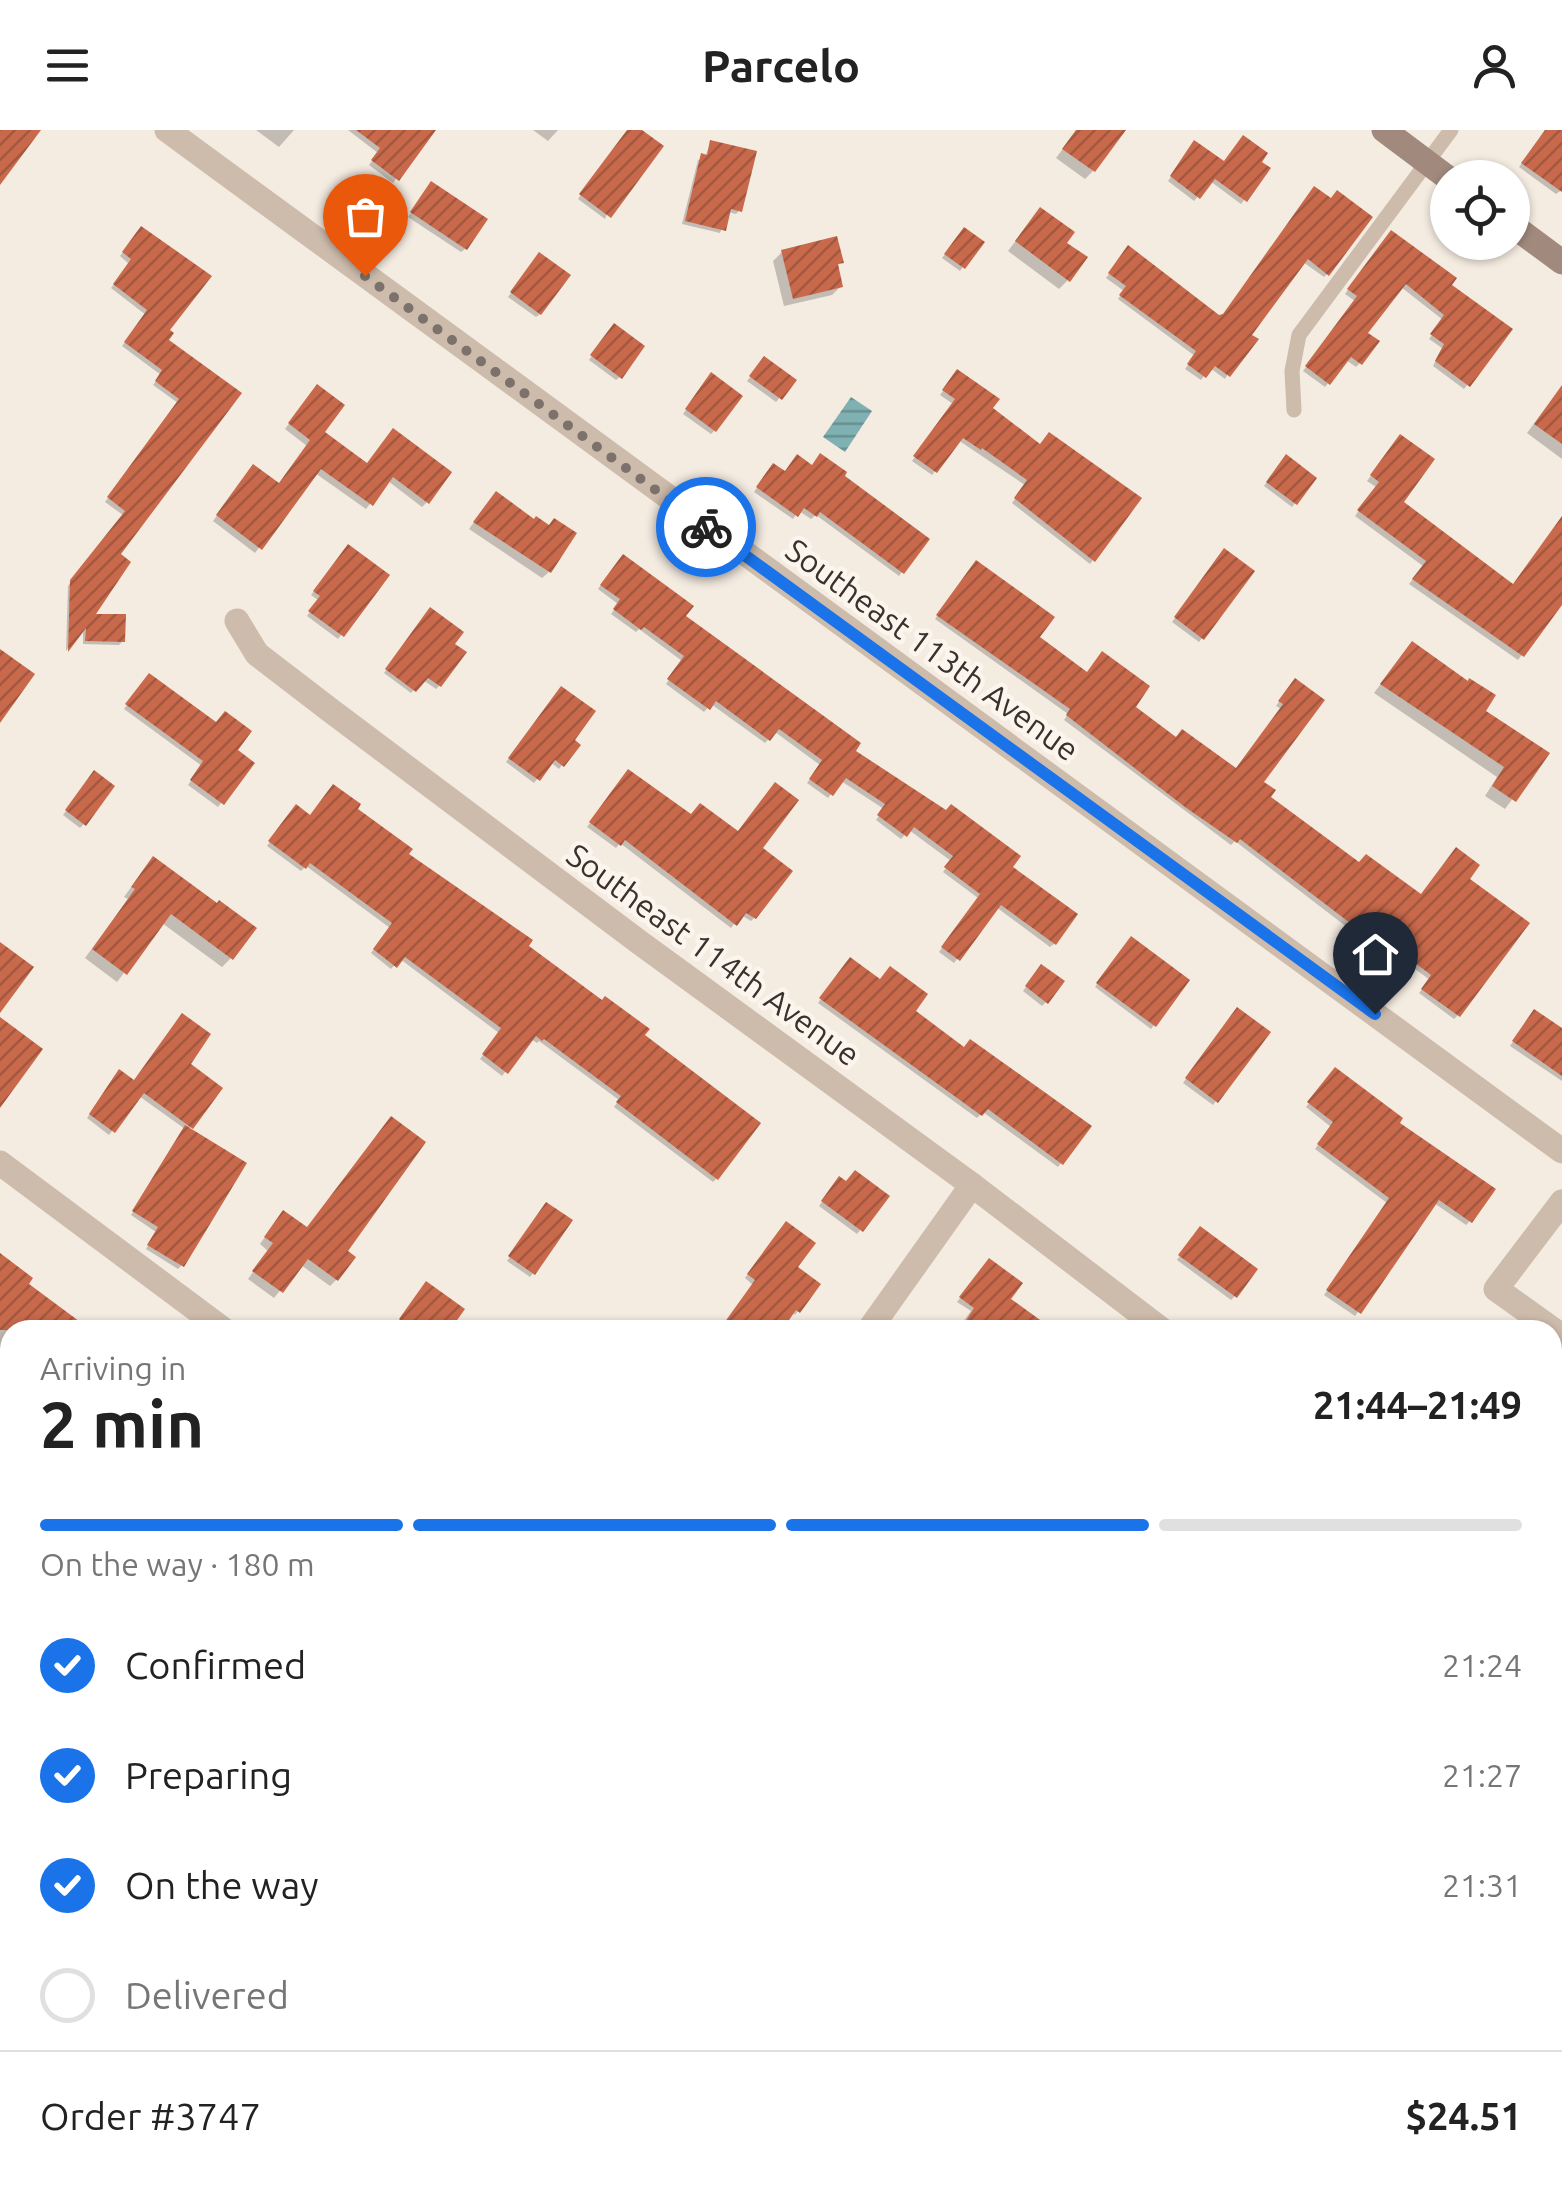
<!DOCTYPE html>
<html lang="en">
<head>
<meta charset="utf-8">
<style>
	body { margin:0; font-family:Ubuntu,sans-serif; background:#f6f6f6; color:#222; height:100vh; display:flex; flex-direction:column; font-size:38px; white-space:nowrap }
	* { box-sizing:border-box; margin:0 }
	p { font-size:32px; color:#767676 }
	.icon { flex:none; width:55px; height:55px; fill:none; stroke:currentColor; stroke-width:2; stroke-linecap:round; stroke-linejoin:round }
	.map { position:relative; flex:1; overflow:hidden }
	.sheet { position:absolute; left:0px; top:1190px; width:1562px; height:882px; display:flex; flex-direction:column; background:#fff; border-radius:30px 30px 0 0; box-shadow:0 2px 8px #0004 }
	.sheet>* { flex:none }
	.tools { position:absolute; left:1430px; top:30px; display:grid; gap:20px }
	.tools a { display:grid; place-items:center; width:100px; height:100px; border-radius:50%; background:#fff; box-shadow:0 2px 8px #0004; font-size:50px }
	.pin { position:absolute; display:grid; place-items:center; width:85px; height:85px; color:#fff; margin:-102px -42px; border-radius:50% 50% 50% 0; rotate:-45deg; box-shadow:0 0 10px #0007 }
	.pin .icon { rotate:45deg }
	.courier { position:absolute; display:grid; place-items:center; width:100px; height:100px; margin:-50px; border:8px solid #1a73e8; border-radius:50%; background:#fff; color:#222; box-shadow:0 2px 12px #0007 }
	.headline em { font-style:normal; font-weight:700 }
	.headline div { display:flex; flex-direction:column-reverse }
	.headline { display:flex; align-items:center; justify-content:space-between; height:170px; padding:0 40px }
	h1 { font-size:65px; font-weight:700; line-height:75px }
	.bar { display:grid; grid-template-columns:repeat(4,1fr); gap:15px 10px; align-content:center; height:120px; padding:0 40px }
	.bar i { height:12px; border-radius:8px; background:#e0e0e0 }
	.bar .selected { background:#1a73e8 }
	.bar p { grid-column:span 4 }
	.line { display:flex; align-items:center; gap:25px; padding:0 40px; border-top:2px solid #e0e0e0 }
	.line div { flex:1 }
	ol { padding:0 40px; list-style:none }
	li { display:flex; align-items:center; gap:30px; height:110px }
	li p { margin-inline-start:auto }
	li .icon { padding:10px; border-radius:50%; background:#1a73e8; color:#fff; stroke-width:4 }
	li:last-child { color:#767676 }
	li i { width:55px; height:55px; border:5px solid #e0e0e0; border-radius:50% }
	header { display:flex; justify-content:space-between; align-items:center; height:130px; padding:0 40px; background:#fff; font-size:45px; font-weight:700 }
	.map>svg:first-child { display:block }
	.park { fill:#b8c4a0 }
	.water { fill:url(#water-rules) }
	.shadow { fill:#0003 }
	.building { fill:url(#building-hatch) }
	.lines { fill:none; stroke-linecap:round; stroke-linejoin:round }
	.lane { stroke:#cdbbac; stroke-width:15 }
	.street { stroke:#cdbbac; stroke-width:25 }
	.secondary { stroke:#a18a7d; stroke-width:25 }
	.done { stroke:#7c716b; stroke-width:10; stroke-dasharray:0 18 }
	.route { stroke:#1a73e8; stroke-width:12 }
	.labels { text-anchor:middle; stroke-width:9; stroke-linejoin:round; paint-order:stroke }
	.street-label { font-size:32px; fill:#3b302b; stroke:#fbf5ee }
</style>
</head>
<body>
<header><svg class="icon" aria-label="menu" viewBox="0 0 24 24"><path d="M4 6h16M4 12h16M4 18h16"/></svg>Parcelo<svg class="icon" aria-label="person" viewBox="0 0 24 24"><circle cx="12" cy="8" r="4"/><path d="M4 21q1-7 8-7t8 7"/></svg></header>
<div class="map">
<svg width="1562" height="2071" viewBox="0 0 1562 2071">
	<defs>
		<pattern id="water-rules" width="6" height="5" patternUnits="userSpaceOnUse" patternTransform="scale(2.5)"><rect width="6" height="5" fill="#7fb0b2"/><path d="M0 2.5h6" fill="none" stroke="#699091"/></pattern>
		<pattern id="building-hatch" width="6" height="6" patternUnits="userSpaceOnUse" patternTransform="scale(2.5)"><rect width="6" height="6" fill="#c8694b"/><path d="M-1 1l2-2M0 6l6-6M5 7l2-2" fill="none" stroke="#a4573f"/></pattern>
	</defs>
	<rect width="100%" height="100%" fill="#f4ebe1"/>
	<path class="park" d="M10,1485V2062L505,2063L499,2071H0V1501Z"/>
	<path class="water" d="M851,267L872,281L845,322L823,307Z"/>
	<g class="shadow">
		<path d="M256,0H294L279,17Z"/>
		<path d="M348,0H429L393,53L369,35L378,23Z"/>
		<path d="M533,0H558L548,11Z"/>
		<path d="M628,0H638L605,89L578,69Z"/>
		<path d="M1077,0H1116L1093,41L1085,49L1056,28Z"/>
		<path d="M1546,0L1562,1V60L1556,64L1519,37Z"/>
		<path d="M711,12L740,80L736,84L728,82L720,103L682,94L698,30L705,27Z"/>
		<path d="M1191,17L1223,34L1259,32L1268,39L1241,74L1210,51L1194,71L1168,51Z"/>
		<path d="M428,58L465,119L461,122L408,87Z"/>
		<path d="M1311,63L1327,144L1324,147L1303,132L1249,205L1225,249L1210,238L1201,250L1185,239L1195,226L1118,169L1124,161L1106,148L1125,122L1218,187H1222Z"/>
		<path d="M1032,89L1064,113L1068,150L1059,159L1008,121Z"/>
		<path d="M138,103L166,200V210L238,263L118,424L91,486L123,511L119,515L83,514V497L66,521L68,456L123,385L105,372L178,273L153,255L161,245L122,216L146,185L111,158L129,134L120,126Z"/>
		<path d="M960,104L981,113L960,141L942,128Z"/>
		<path d="M1387,107L1509,199L1464,259L1433,236L1442,218L1429,209L1443,190L1401,157L1365,203L1360,233L1356,237L1346,230L1325,257L1303,241L1355,171L1345,164Z"/>
		<path d="M782,122L841,132L836,137L841,156L832,165L784,176L773,131Z"/>
		<path d="M536,129L540,184L536,187L508,167Z"/>
		<path d="M611,200L620,247L616,250L589,230Z"/>
		<path d="M761,233L793,251L776,272L747,251Z"/>
		<path d="M954,246L990,278L1093,430L1090,434L1012,373L1025,355L958,310L932,345L912,331L953,274L940,265Z"/>
		<path d="M708,249L714,301L711,304L683,284Z"/>
		<path d="M1562,256V329L1527,303Z"/>
		<path d="M312,262L321,303L366,336L388,306L427,372L422,377L388,351L366,379L315,343L255,423L213,391L249,342L279,355L307,316L285,299Z"/>
		<path d="M1396,312L1400,372L1512,457L1562,409V471L1518,530L1409,454L1423,436L1355,386L1376,357L1367,351Z"/>
		<path d="M1282,331L1295,373L1292,377L1264,356Z"/>
		<path d="M812,337L841,347L902,442L899,446L816,385L811,389L799,381L793,389L754,362L770,339L785,344Z"/>
		<path d="M490,370L549,442L542,448L469,399Z"/>
		<path d="M344,421L386,445L338,509L307,486L318,470L311,465Z"/>
		<path d="M1221,425L1202,508L1199,512L1172,492Z"/>
		<path d="M619,430L683,486L852,621L1075,785L1054,814L1050,817L996,777L954,833L939,822L978,768L943,742L951,731L909,700L901,709L876,690L884,679L841,651L828,668L807,653L820,635L775,602L765,613L711,574L704,582L666,554L682,531L639,499L636,502L611,484L618,474L598,459Z"/>
		<path d="M973,437L1037,507L1176,610L1235,641L1281,579L1276,576L1291,555L1261,653L1268,668L1359,735L1420,767L1466,749L1458,885L1454,889L1419,863L1430,850L1357,796L1352,801L1235,711L1231,715L1064,590L1068,584L935,489Z"/>
		<path d="M427,484L452,514L439,556L436,559L423,550L411,563L384,543Z"/>
		<path d="M1404,523L1546,624L1505,679L1485,666L1497,647L1374,563Z"/>
		<path d="M145,550L252,633L218,677L188,655L202,636L124,579Z"/>
		<path d="M558,563L571,610L562,635L559,639L550,632L534,653L506,632Z"/>
		<path d="M625,646L691,687L759,719L754,788L751,791L741,785L731,798L620,713L616,718L587,697Z"/>
		<path d="M91,647L84,694L80,698L63,685Z"/>
		<path d="M354,680L406,725L641,906L717,1048L713,1052L614,977L619,970L539,911L537,913L531,909L502,946L480,929L499,903L400,829L391,839L371,823L390,798L306,736L301,741L267,716L292,681L310,688Z"/>
		<path d="M145,738L231,828L222,837L162,793L117,852L85,828L128,769L124,767Z"/>
		<path d="M1127,813L1154,895L1151,899L1095,857Z"/>
		<path d="M846,834L880,852L912,882L1061,1033L1058,1037L983,982L977,988L818,873Z"/>
		<path d="M1038,841L1046,872L1042,876L1023,861Z"/>
		<path d="M1234,884L1216,971L1213,975L1183,953Z"/>
		<path d="M1531,886L1562,901V951L1510,916Z"/>
		<path d="M1331,944L1396,993L1470,1091L1466,1095L1434,1073L1355,1186L1324,1165L1387,1073L1315,1019L1331,997L1306,977Z"/>
		<path d="M115,945L134,952L191,997L188,1000L182,1135L178,1139L146,1119L156,1102L131,1085L185,999L139,966L109,1005L87,988Z"/>
		<path d="M836,1053L887,1066L857,1104L819,1076Z"/>
		<path d="M543,1079L533,1143L530,1147L507,1131Z"/>
		<path d="M277,1090L344,1122L336,1150L330,1156L301,1135L274,1168L248,1149L268,1121L260,1114Z"/>
		<path d="M782,1098L798,1181L795,1185L791,1182L778,1200H721L753,1155L745,1148Z"/>
		<path d="M1196,1102L1235,1166L1231,1170L1177,1130Z"/>
		<path d="M986,1134L1008,1169L1025,1200H957L971,1181L957,1172Z"/>
		<path d="M0,1137L25,1155L78,1200H10V1220L3,1214L0,1218Z"/>
		<path d="M423,1158L454,1190L468,1200H406L397,1193Z"/>
		<path d="M1554,1288L1562,1294V1411L1552,1424Z"/>
		<path d="M2,1381L10,1387V1402L0,1416Z"/>
		<path d="M1562,1652V1749L1552,1762V1665Z"/>
		<path d="M769,2062H847L859,2071H771Z"/>
		<path d="M1466,2062H1513L1507,2071H1477Z"/>
	</g>
	<g class="building">
		<path d="M0,0H41L0,55Z"/>
		<path d="M356,0H436L399,51L371,30L380,18Z"/>
		<path d="M627,0H642L664,16L611,88L579,64Z"/>
		<path d="M1076,0H1126L1095,42L1062,19Z"/>
		<path d="M1545,0H1562V62L1521,33Z"/>
		<path d="M1243,5L1268,23L1262,32L1271,38L1247,72L1215,49L1200,69L1170,46L1194,10L1224,31Z"/>
		<path d="M710,10L757,21L742,82L731,79L726,101L685,91L701,23L707,25Z"/>
		<path d="M431,51L488,89L467,120L410,82Z"/>
		<path d="M1314,56L1331,68L1337,60L1373,87L1329,146L1308,129L1252,205L1259,209L1230,247L1215,236L1206,248L1187,234L1196,221L1119,165L1126,156L1108,143L1128,115L1219,185L1223,184Z"/>
		<path d="M1040,77L1075,102L1067,113L1088,127L1070,152L1015,111Z"/>
		<path d="M141,96L212,146L170,200L174,203L169,210L242,263L121,424L131,432L96,484H126L125,512L85,511L86,498L68,522L70,450L125,381L107,367L179,269L155,251L162,240L124,212L147,180L113,154L131,129L122,122Z"/>
		<path d="M964,97L985,112L965,139L944,124Z"/>
		<path d="M1391,100L1457,148L1452,155L1513,199L1470,257L1435,231L1444,214L1430,204L1444,185L1406,154L1368,203L1380,211L1362,235L1351,227L1330,255L1305,236L1357,166L1347,159Z"/>
		<path d="M837,106L844,133L838,134L843,157L793,169L781,120Z"/>
		<path d="M539,122L571,145L541,185L510,162Z"/>
		<path d="M614,193L645,216L622,249L590,225Z"/>
		<path d="M764,226L797,250L782,270L749,246Z"/>
		<path d="M957,239L1000,269L993,278L1040,314L1049,302L1142,368L1095,432L1014,368L1027,350L982,318L981,320L963,308L937,343L913,326L955,269L942,260Z"/>
		<path d="M711,242L743,266L716,302L685,279Z"/>
		<path d="M317,254L345,275L325,302L367,333L393,298L452,342L429,374L393,347L373,376L321,339L262,420L216,385L253,334L279,353L310,310L288,293Z"/>
		<path d="M1562,255V314L1534,294Z"/>
		<path d="M1400,304L1435,329L1404,372L1513,454L1562,386V475L1524,527L1412,449L1426,431L1357,380L1379,352L1370,345Z"/>
		<path d="M820,323L847,342L845,346L930,409L904,444L820,382L817,387L804,378L798,387L756,357L773,333L785,341L797,324L812,335Z"/>
		<path d="M1286,324L1317,348L1297,375L1266,352Z"/>
		<path d="M496,361L534,389L536,386L549,395L554,388L577,403L551,443L473,392Z"/>
		<path d="M348,414L390,445L344,507L308,481L320,466L313,461Z"/>
		<path d="M1224,418L1255,441L1204,510L1174,487Z"/>
		<path d="M623,424L694,476L686,486L861,613L856,621L946,680L951,674L1021,726L1013,737L1078,784L1056,815L1001,775L960,831L941,817L980,764L944,737L953,726L914,697L907,707L877,685L885,674L846,648L833,666L809,649L822,630L779,599L770,611L716,571L710,580L667,549L684,526L644,497L641,500L613,479L620,469L600,455Z"/>
		<path d="M976,430L1055,487L1040,507L1087,542L1102,521L1150,556L1136,577L1176,607L1182,599L1236,638L1283,574L1278,571L1295,548L1325,570L1264,652L1276,660L1271,667L1359,732L1366,724L1421,764L1456,717L1480,735L1470,749L1530,793L1460,887L1421,859L1431,845L1362,793L1358,799L1240,709L1237,713L1185,677L1066,585L1070,579L936,485Z"/>
		<path d="M430,477L464,502L455,514L467,522L441,557L428,548L416,562L385,539Z"/>
		<path d="M1412,511L1468,551L1469,548L1496,565L1486,581L1550,623L1516,672L1492,656L1504,637L1380,554Z"/>
		<path d="M0,519L35,544L0,593Z"/>
		<path d="M149,543L216,592L225,581L252,601L238,620L255,633L224,675L190,650L203,631L125,574Z"/>
		<path d="M561,556L596,581L575,610L581,615L564,637L555,630L540,651L508,628Z"/>
		<path d="M628,639L691,684L700,673L738,701L775,652L799,670L763,718L793,741L756,789L746,783L737,796L625,710L621,716L589,692Z"/>
		<path d="M94,640L115,656L86,696L65,680Z"/>
		<path d="M333,654L361,674L358,679L413,719L409,724L533,810L529,816L602,870L605,866L650,899L645,905L761,993L718,1050L616,972L621,966L544,909L542,911L536,906L508,944L482,924L501,898L405,827L397,838L373,819L392,793L310,733L306,739L268,711L296,674L310,685Z"/>
		<path d="M153,726L217,773L219,770L257,798L233,830L171,784L127,845L92,819L135,759L131,757Z"/>
		<path d="M1131,806L1190,850L1156,897L1096,853Z"/>
		<path d="M0,812L34,837L0,883Z"/>
		<path d="M850,827L880,849L890,836L928,864L916,881L964,917L970,909L1092,996L1063,1035L988,979L982,986L819,868Z"/>
		<path d="M1041,834L1065,851L1048,874L1025,856Z"/>
		<path d="M1237,877L1271,902L1218,973L1185,948Z"/>
		<path d="M1534,879L1562,898V946L1512,911Z"/>
		<path d="M182,883L211,904L191,934L223,958L193,999L144,963L115,1003L89,984L119,939L134,950Z"/>
		<path d="M0,887L43,919L0,978Z"/>
		<path d="M1335,937L1403,988L1400,993L1496,1059L1472,1093L1439,1070L1361,1184L1326,1160L1389,1068L1317,1014L1333,992L1307,972Z"/>
		<path d="M391,986L426,1012L348,1121L356,1127L338,1151L308,1129L283,1163L252,1141L273,1113L264,1107L283,1080L307,1097Z"/>
		<path d="M185,995L247,1033L184,1137L147,1115L158,1097L132,1081Z"/>
		<path d="M855,1040L890,1066L863,1102L821,1071L839,1046L846,1051Z"/>
		<path d="M546,1072L573,1090L535,1145L508,1126Z"/>
		<path d="M786,1091L816,1113L798,1137L821,1154L800,1183L796,1180L782,1200H719L755,1150L747,1144Z"/>
		<path d="M1200,1096L1258,1139L1237,1168L1178,1125Z"/>
		<path d="M0,1123L33,1148L29,1154L91,1200H0Z"/>
		<path d="M989,1128L1023,1153L1011,1169L1054,1200H960L974,1178L959,1167Z"/>
		<path d="M426,1151L465,1179L450,1200H415L399,1189Z"/>
	</g>
	<g class="lines">
		<path class="lane" d="M1294,280L1292,241L1299,205L1451,0"/>
		<g class="street">
			<path d="M167,0L1562,1021"/>
			<path d="M237,491L257,524L330,580L639,812L972,1055L1162,1200"/>
			<path d="M0,1033L224,1200"/>
			<path d="M1562,1072L1496,1159L1562,1206"/>
			<path d="M869,1200L972,1055"/>
			<path d="M1552,1559L1562,1544"/>
			<path d="M696,2062L708,2071"/>
			<path d="M1379,2062L1390,2071"/>
			<path d="M1143,2071L1149,2062"/>
		</g>
		<g class="secondary">
			<path d="M1384,0L1448,48"/>
			<path d="M1512,95L1562,132"/>
		</g>
	</g>
	<g class="lines">
		<path class="done" d="M365,146L706,397"/>
		<path class="route" d="M706,397L1375,884"/>
	</g>
	<g class="labels">
		<g class="street-label">
			<text transform="translate(932 520) rotate(36)" y="11">Southeast 113th Avenue</text>
			<text transform="translate(713 825) rotate(36)" y="11">Southeast 114th Avenue</text>
		</g>
	</g>
</svg>
<div class="tools">
<a><svg class="icon" aria-label="locate" viewBox="0 0 24 24"><circle cx="12" cy="12" r="6"/><path d="M12 2v4M12 18v4M2 12h4M18 12h4"/></svg></a>
</div>
<div class="pin" style="left:365px;top:146px;background:#ea580c"><svg class="icon" aria-label="bag" viewBox="0 0 24 24"><path d="M5 8h14l-1 12H6zM9 8a3 3 0 0 1 6 0"/></svg></div>
<div class="pin" style="left:1375px;top:884px;background:#1f2937"><svg class="icon" aria-label="home" viewBox="0 0 24 24"><path d="M3 11l9-7 9 7M6 9v11h12V9"/></svg></div>
<div class="courier" style="left:706px;top:397px"><svg class="icon" aria-label="bike" viewBox="0 0 24 24"><circle cx="6" cy="16" r="4"/><circle cx="18" cy="16" r="4"/><path d="M6 16l4-8h5l3 8M10 8l3 8H6M13 5h3"/></svg></div>
<section class="sheet">
<div class="headline"><div><h1>2 min</h1><p>Arriving in</p></div><em>21:44–21:49</em></div>
<div class="bar"><i class="selected"></i><i class="selected"></i><i class="selected"></i><i></i><p>On the way · 180 m</p></div>
<ol>
<li><svg class="icon" aria-label="check" viewBox="0 0 24 24"><path d="M5 12l5 5 9-10"/></svg>Confirmed<p>21:24</p></li>
<li><svg class="icon" aria-label="check" viewBox="0 0 24 24"><path d="M5 12l5 5 9-10"/></svg>Preparing<p>21:27</p></li>
<li><svg class="icon" aria-label="check" viewBox="0 0 24 24"><path d="M5 12l5 5 9-10"/></svg>On the way<p>21:31</p></li>
<li><i></i>Delivered</li>
</ol>
<div class="line" style="height:130px"><div>Order #3747</div><b>$24.51</b></div>
</section>
</div>
</body>
</html>
